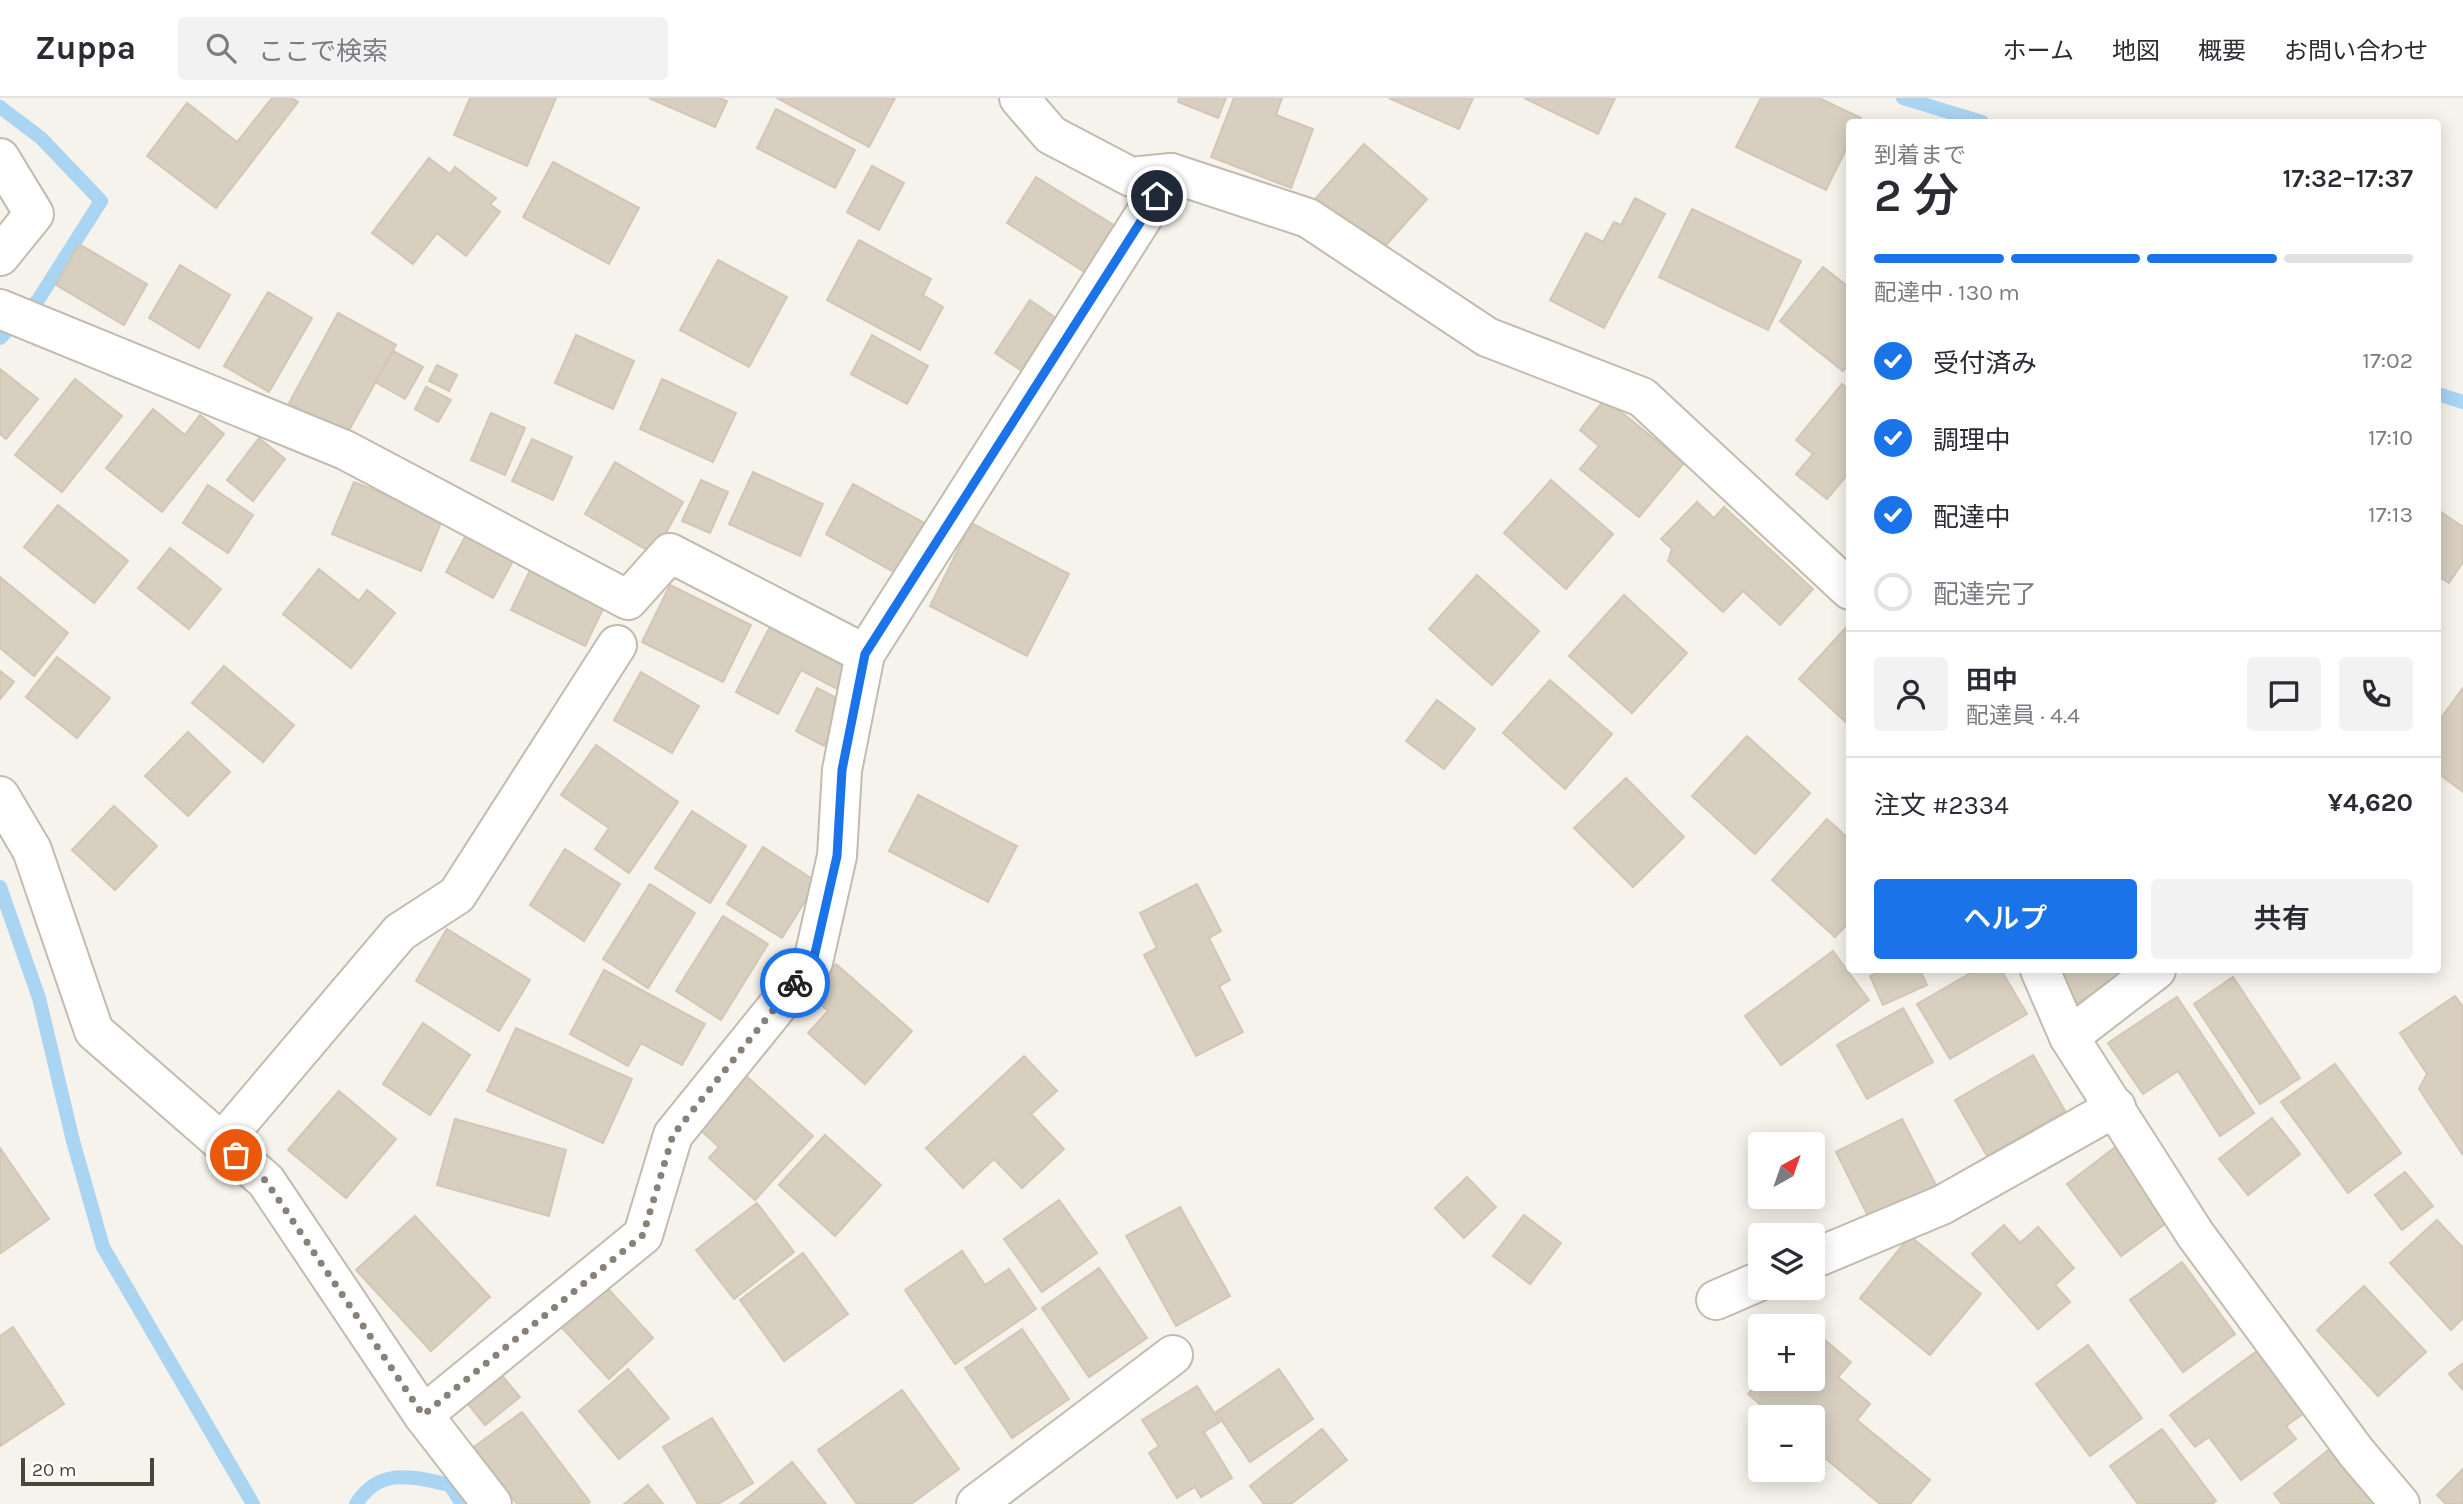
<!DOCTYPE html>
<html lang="ja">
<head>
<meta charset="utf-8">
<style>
	body { margin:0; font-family:Karla,"Noto Sans JP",sans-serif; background:#f2f2f3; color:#2b2b33; height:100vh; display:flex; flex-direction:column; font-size:26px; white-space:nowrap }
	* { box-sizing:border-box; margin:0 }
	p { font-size:23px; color:#7c7c81 }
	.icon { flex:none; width:38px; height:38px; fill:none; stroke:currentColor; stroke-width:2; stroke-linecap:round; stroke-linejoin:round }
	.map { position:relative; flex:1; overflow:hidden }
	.details { position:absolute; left:1846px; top:21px; width:595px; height:854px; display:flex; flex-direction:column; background:#fff; border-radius:7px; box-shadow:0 4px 18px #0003 }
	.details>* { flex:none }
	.needle { width:46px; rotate:40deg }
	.tools { position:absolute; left:1748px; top:1034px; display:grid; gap:14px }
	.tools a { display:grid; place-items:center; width:77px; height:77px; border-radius:7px; background:#fff; box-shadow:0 4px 18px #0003; font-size:35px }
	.scale { position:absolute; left:21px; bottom:18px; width:133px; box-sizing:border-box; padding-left:7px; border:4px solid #4b4439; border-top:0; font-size:19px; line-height:24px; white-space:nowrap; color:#4b4439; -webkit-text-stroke:5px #fff; paint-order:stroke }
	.pin { position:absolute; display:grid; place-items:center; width:60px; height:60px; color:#fff; margin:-30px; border:4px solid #fff; border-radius:50%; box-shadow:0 2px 7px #0007 }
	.courier { position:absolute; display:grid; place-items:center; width:70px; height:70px; margin:-35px; border:5px solid #1a73e8; border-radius:50%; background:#fff; color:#222; box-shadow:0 2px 9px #0007 }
	.head em { font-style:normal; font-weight:600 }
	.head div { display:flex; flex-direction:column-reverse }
	.head { display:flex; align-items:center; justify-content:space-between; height:119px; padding:0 28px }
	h1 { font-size:46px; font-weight:600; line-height:52px }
	.bar { display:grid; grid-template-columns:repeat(4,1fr); gap:10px 7px; align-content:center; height:84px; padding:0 28px }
	.bar i { height:9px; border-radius:5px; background:#e1e1e2 }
	.bar .on { background:#1a73e8 }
	.bar p { grid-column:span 4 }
	.line { display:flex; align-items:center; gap:18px; padding:0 28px; border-top:2px solid #e1e1e2 }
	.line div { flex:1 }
	.round { display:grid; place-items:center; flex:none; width:74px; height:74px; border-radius:7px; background:#f2f2f3 }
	ol { padding:0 28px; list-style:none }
	li { display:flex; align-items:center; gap:21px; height:77px }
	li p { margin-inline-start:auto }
	li .icon { padding:7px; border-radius:50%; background:#1a73e8; color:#fff; stroke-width:4 }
	li:last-child { color:#7c7c81 }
	li i { width:38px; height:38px; border:4px solid #e1e1e2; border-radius:50% }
	.action { display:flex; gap:14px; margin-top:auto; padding:14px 28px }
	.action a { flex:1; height:80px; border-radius:7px; background:#1a73e8; color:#fff; font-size:28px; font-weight:600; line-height:80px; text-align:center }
	.action a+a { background:#f2f2f3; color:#2b2b33 }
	header { display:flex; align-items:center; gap:42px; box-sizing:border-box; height:98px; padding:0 35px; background:#fff; border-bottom:2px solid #e1e1e2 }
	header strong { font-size:33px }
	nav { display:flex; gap:38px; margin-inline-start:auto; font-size:24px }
	.search { width:490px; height:63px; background:#f2f2f3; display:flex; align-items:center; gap:18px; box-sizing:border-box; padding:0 24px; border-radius:7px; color:#7c7c81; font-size:26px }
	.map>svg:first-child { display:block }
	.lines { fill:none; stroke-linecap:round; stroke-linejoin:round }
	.stream { stroke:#a9d4f2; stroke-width:14 }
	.building { fill:#d8cfc1; stroke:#d3c7b4; stroke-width:2 }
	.minor-casing { stroke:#c2bbae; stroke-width:42 }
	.minor { stroke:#fff; stroke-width:38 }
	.done { stroke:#878178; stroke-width:7; stroke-dasharray:0 12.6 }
	.route { stroke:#1a73e8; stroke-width:9 }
</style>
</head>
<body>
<header>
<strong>Zuppa</strong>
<div class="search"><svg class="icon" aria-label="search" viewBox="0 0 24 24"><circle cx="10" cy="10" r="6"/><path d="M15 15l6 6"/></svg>ここで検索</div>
<nav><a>ホーム</a><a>地図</a><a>概要</a><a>お問い合わせ</a></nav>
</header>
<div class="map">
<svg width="2463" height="1406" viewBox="0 0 2463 1406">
	<rect width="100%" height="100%" fill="#f6f3ec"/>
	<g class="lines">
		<g class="stream">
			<path d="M1903,0L1982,24"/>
			<path d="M0,9L41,40L101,103L38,202L0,240"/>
			<path d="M2438,296L2463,304"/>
			<path d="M0,789L39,900L73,1043L103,1149L253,1406"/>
			<path d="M356,1406C380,1368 413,1379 450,1387L462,1406"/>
		</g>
	</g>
	<g class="building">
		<path d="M272,0H292L298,4L216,110L147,58L187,5L237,44Z"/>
		<path d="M470,0H556L527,68L454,37Z"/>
		<path d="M649,0H719L727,3L715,29Z"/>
		<path d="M777,0H895L869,49Z"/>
		<path d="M1179,0H1226L1218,20L1178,4Z"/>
		<path d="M1234,0H1282L1276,17L1313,31L1291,90L1211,59Z"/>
		<path d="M1389,0H1473L1459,31Z"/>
		<path d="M1524,0H1615L1598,36Z"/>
		<path d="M1761,0H1819L1861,20L1859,24H1850V43L1826,92L1736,49Z"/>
		<path d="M776,11L855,52L835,90L757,50Z"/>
		<path d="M1364,46L1427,101L1379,155L1316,100Z"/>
		<path d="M429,60L450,76L455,69L496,100L490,106L500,114L466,158L437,135L413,166L372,135Z"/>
		<path d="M553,64L639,110L609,166L523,119Z"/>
		<path d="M872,68L904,85L879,132L847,114Z"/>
		<path d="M1036,79L1117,129L1088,176L1007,125Z"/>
		<path d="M1635,100L1665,116L1604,230L1550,202L1586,135L1603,144L1614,124L1621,127Z"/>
		<path d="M1692,111L1801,163L1768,232L1659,179Z"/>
		<path d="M859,142L931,181L923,197L943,209L920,252L827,202Z"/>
		<path d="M79,146L147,186L124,227L56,187Z"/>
		<path d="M718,162L787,199L749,269L680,232Z"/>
		<path d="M180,167L230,197L199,250L149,220Z"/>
		<path d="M1823,169L1850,190V265L1843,273L1780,223Z"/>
		<path d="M268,194L312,220L269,294L224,268Z"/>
		<path d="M1030,202L1066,227L1031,279L995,255Z"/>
		<path d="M338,215L396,247L347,336L289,305Z"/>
		<path d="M576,237L634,263L613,311L555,285Z"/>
		<path d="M872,237L928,268L907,306L851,276Z"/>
		<path d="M393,253L423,269L405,301L375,284Z"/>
		<path d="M437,267L457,277L449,293L429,283Z"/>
		<path d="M0,271L38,301L6,341L0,336Z"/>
		<path d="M75,281L122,318L62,394L15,357Z"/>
		<path d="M662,281L736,315L713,364L640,331Z"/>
		<path d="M1842,286L1850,293V381L1846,378L1827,401L1796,376L1813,356L1796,342Z"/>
		<path d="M426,289L451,302L438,324L415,311Z"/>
		<path d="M1605,301L1684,365L1639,419L1580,371L1599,348L1580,332Z"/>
		<path d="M153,311L185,337L200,317L224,336L162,414L106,370Z"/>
		<path d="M491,315L525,330L505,377L471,362Z"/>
		<path d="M259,340L285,361L253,403L227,382Z"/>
		<path d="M532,341L572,359L553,402L512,383Z"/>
		<path d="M615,364L683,404L654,456L585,416Z"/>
		<path d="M753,374L823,406L800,458L729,426Z"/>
		<path d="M701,382L728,394L710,435L682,423Z"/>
		<path d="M1551,382L1613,436L1566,491L1504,435Z"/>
		<path d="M354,384L443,420L421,473L332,436Z"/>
		<path d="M853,386L928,427L899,477L826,436Z"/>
		<path d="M208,387L253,417L228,455L183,425Z"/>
		<path d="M1697,404L1714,420L1724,409L1813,491L1780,527L1743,493L1723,514L1668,463L1672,451L1661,441Z"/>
		<path d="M58,407L128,463L94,505L24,449Z"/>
		<path d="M2438,412L2463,429V464L2449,485L2438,478Z"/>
		<path d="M971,425L1069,476L1027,558L930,508Z"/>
		<path d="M471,428L518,454L493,500L446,474Z"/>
		<path d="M170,450L221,491L189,531L138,490Z"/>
		<path d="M533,466L607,503L585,548L511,512Z"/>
		<path d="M319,471L359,503L367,492L395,515L351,570L283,516Z"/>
		<path d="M1477,477L1539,533L1492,587L1429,531Z"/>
		<path d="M0,479L68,535L34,578L0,550Z"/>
		<path d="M670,487L751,527L723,584L642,544Z"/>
		<path d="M1624,497L1687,555L1632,615L1569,558Z"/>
		<path d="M776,517L858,561L841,593L801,572L778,616L736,594Z"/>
		<path d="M1850,525V628L1799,581Z"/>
		<path d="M57,559L110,600L77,640L26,599Z"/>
		<path d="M224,568L294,627L263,664L192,605Z"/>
		<path d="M0,573L14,584L0,601Z"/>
		<path d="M641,574L699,608L672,655L614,622Z"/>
		<path d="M1550,582L1612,636L1565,691L1503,635Z"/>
		<path d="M817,590L846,605L824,648L796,633Z"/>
		<path d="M2463,590V694L2438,675V624Z"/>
		<path d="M1437,602L1475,631L1444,671L1406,643Z"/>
		<path d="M188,634L230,674L188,718L145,678Z"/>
		<path d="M1747,638L1810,695L1755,756L1692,698Z"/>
		<path d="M596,647L678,704L629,775L595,751L609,730L561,697Z"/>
		<path d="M1626,680L1684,739L1633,789L1574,730Z"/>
		<path d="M918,697L1017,748L988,804L889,753Z"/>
		<path d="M114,708L157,748L115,792L72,752Z"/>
		<path d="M692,713L746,748L710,805L655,770Z"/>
		<path d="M1827,721L1850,742V823L1835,839L1772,782Z"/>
		<path d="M763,749L817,784L782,840L727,806Z"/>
		<path d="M565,751L620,786L584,843L530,807Z"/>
		<path d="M650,786L695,815L648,890L603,861Z"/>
		<path d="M1197,786L1221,833L1209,840L1230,882L1219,888L1243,934L1196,958L1144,857L1157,850L1140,815Z"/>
		<path d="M723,818L768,846L721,922L676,893Z"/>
		<path d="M447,831L530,882L499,933L416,883Z"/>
		<path d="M1833,853L1869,902L1781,967L1745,918Z"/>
		<path d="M836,866L912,933L865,986L808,935L828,913L809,896Z"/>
		<path d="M604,872L705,926L682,967L641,945L628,968L570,936Z"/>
		<path d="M1884,872H1920L1927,887L1883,907L1870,878Z"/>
		<path d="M1976,872H2001L2027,916L1950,961L1917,906Z"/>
		<path d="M2059,872H2131L2133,875L2077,905Z"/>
		<path d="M2233,879L2300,980L2260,1006L2194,906Z"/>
		<path d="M2455,898L2463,909V1057L2419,991L2427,976L2400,935Z"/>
		<path d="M2177,899L2254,1015L2220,1038L2178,973L2143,996L2108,945Z"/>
		<path d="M1903,910L1933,964L1867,1001L1837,947Z"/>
		<path d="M423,925L470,957L430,1017L383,986Z"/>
		<path d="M516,930L632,981L603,1045L487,993Z"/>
		<path d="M2033,957L2065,1013L1987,1058L1955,1002Z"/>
		<path d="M1024,958L1057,993L1031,1016L1064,1051L1022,1090L994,1061L963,1090L926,1050Z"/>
		<path d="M2335,966L2401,1055L2348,1095L2281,1004Z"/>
		<path d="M744,976L813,1038L755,1102L709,1060L719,1049L697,1029Z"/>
		<path d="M339,993L396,1041L346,1100L288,1052Z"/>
		<path d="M2272,1020L2300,1056L2248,1097L2219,1061Z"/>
		<path d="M455,1021L566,1052L549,1118L437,1087Z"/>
		<path d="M1902,1021L1939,1093L1872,1126L1836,1054Z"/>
		<path d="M825,1037L881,1087L835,1138L779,1087Z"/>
		<path d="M2118,1047L2173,1120L2121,1158L2067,1086Z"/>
		<path d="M0,1050L49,1121L1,1155L0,1154Z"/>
		<path d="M2405,1074L2433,1108L2402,1132L2375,1097Z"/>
		<path d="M1467,1079L1496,1109L1464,1140L1435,1110Z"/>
		<path d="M1059,1102L1097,1155L1042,1194L1004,1141Z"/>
		<path d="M757,1105L794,1154L734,1201L696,1152Z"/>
		<path d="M1180,1109L1230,1198L1176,1228L1126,1138Z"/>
		<path d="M1524,1117L1561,1145L1530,1186L1493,1158Z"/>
		<path d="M415,1118L490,1199L431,1253L356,1172Z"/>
		<path d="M2437,1122L2463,1150V1220L2451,1232L2390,1165Z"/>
		<path d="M2004,1127L2020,1145L2038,1129L2074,1170L2055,1187L2070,1204L2038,1231L1972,1156Z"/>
		<path d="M1910,1138L1981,1196L1930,1257L1860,1200Z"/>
		<path d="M962,1153L985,1187L1009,1171L1036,1211L955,1266L905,1192Z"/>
		<path d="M803,1155L848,1216L784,1263L740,1202Z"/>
		<path d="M2182,1164L2235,1236L2183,1274L2130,1202Z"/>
		<path d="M1099,1170L1147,1240L1089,1279L1042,1210Z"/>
		<path d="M600,1182L653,1240L609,1281L556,1223Z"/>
		<path d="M2364,1188L2426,1254L2378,1298L2317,1232Z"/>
		<path d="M13,1229L64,1306L0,1348V1238Z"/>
		<path d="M1022,1231L1069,1301L1012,1340L965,1270Z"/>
		<path d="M1813,1232L1851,1264L1838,1279L1870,1306L1857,1322L1930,1382L1910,1406H1880L1813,1350V1320H1776L1748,1296L1761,1281H1813Z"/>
		<path d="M2088,1247L2142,1320L2090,1358L2036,1286Z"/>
		<path d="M2257,1253L2304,1315L2286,1328L2296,1341L2241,1382L2209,1339L2195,1349L2170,1317Z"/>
		<path d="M2463,1265V1292L2449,1276Z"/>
		<path d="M494,1268L520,1299L485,1327L460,1296Z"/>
		<path d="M628,1271L669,1320L619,1361L579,1313Z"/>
		<path d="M1279,1271L1313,1321L1250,1364L1216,1314Z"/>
		<path d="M1197,1288L1220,1324L1204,1334L1232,1380L1201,1399L1195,1389L1177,1400L1149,1355L1159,1348L1142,1322Z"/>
		<path d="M902,1292L959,1371L911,1406H857L818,1352Z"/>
		<path d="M522,1314L590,1404L587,1406H517L474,1349Z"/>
		<path d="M712,1320L753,1385L718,1406H698L663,1349Z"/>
		<path d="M1322,1331L1347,1362L1291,1406H1264L1250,1388Z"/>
		<path d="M2162,1331L2216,1403L2212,1406H2138L2110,1368Z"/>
		<path d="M2332,1349L2378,1406H2282L2274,1396Z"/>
		<path d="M792,1364L826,1406H740Z"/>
		<path d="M2463,1371V1406H2446L2437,1397Z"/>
		<path d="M648,1387L663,1406H624Z"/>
	</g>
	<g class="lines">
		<g class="minor-casing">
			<g id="minor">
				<path d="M1019,0L1051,37L1131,79L1171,75L1308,120L1487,239L1642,299L1850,492"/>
				<path d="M0,60L34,116L0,158"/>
				<path d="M0,211L345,352L628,502L670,455L865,556"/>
				<path d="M0,698L32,752L94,933L266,1083L423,1317L492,1406"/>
				<path d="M2040,872L2069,939L2195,1136L2356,1354L2400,1406"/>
				<path d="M2069,939L2156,872"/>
				<path d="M222,1044L400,834L457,797L617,547"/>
				<path d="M1813,1161L1942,1107L2116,1009"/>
				<path d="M1716,1202L1760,1183"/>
				<path d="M423,1317L643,1137L673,1037L813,864L837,758L842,672L865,556L1171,75"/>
				<path d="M976,1406L1173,1257"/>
			</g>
		</g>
		<use href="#minor" class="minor"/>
	</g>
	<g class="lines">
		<path class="done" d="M236,1057L266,1083L423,1317L643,1137L673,1037L795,885"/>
		<path class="route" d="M795,885L813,864L837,758L842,672L865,556L1157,98"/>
	</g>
</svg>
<div class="tools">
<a><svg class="needle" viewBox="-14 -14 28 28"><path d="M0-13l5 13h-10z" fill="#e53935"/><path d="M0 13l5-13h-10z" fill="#7c7c81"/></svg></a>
<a><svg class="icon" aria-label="layers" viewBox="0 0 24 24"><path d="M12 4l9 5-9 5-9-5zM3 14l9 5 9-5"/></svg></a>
<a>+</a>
<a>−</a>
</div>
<div class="scale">20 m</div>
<div class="pin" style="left:236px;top:1057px;background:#ea580c"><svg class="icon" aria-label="bag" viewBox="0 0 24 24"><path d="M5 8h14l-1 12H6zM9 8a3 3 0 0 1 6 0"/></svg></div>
<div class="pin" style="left:1157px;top:98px;background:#1f2937"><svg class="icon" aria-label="home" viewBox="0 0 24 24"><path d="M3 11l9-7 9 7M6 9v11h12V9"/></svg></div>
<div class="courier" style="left:795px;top:885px"><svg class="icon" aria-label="bike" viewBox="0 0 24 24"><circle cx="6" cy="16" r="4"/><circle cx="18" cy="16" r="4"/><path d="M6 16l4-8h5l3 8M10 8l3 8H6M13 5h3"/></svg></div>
<section class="details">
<div class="head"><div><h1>2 分</h1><p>到着まで</p></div><em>17:32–17:37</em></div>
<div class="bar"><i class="on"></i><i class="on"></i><i class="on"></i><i></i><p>配達中 · 130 m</p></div>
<ol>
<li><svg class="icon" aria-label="check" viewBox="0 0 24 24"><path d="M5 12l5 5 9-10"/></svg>受付済み<p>17:02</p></li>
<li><svg class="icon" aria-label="check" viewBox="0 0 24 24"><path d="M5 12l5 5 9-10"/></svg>調理中<p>17:10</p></li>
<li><svg class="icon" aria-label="check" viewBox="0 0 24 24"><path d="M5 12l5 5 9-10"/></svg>配達中<p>17:13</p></li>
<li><i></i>配達完了</li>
</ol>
<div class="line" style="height:126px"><a class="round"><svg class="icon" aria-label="person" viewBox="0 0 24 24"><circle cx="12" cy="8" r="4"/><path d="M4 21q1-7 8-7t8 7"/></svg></a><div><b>田中</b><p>配達員 · 4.4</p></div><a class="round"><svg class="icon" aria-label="chat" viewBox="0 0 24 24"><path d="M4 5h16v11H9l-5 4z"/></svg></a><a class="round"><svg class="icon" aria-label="phone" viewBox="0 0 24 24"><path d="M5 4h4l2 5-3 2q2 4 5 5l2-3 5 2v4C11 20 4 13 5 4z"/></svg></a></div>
<div class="line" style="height:91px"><div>注文 #2334</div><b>¥4,620</b></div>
<div class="action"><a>ヘルプ</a><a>共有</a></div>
</section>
</div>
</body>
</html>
